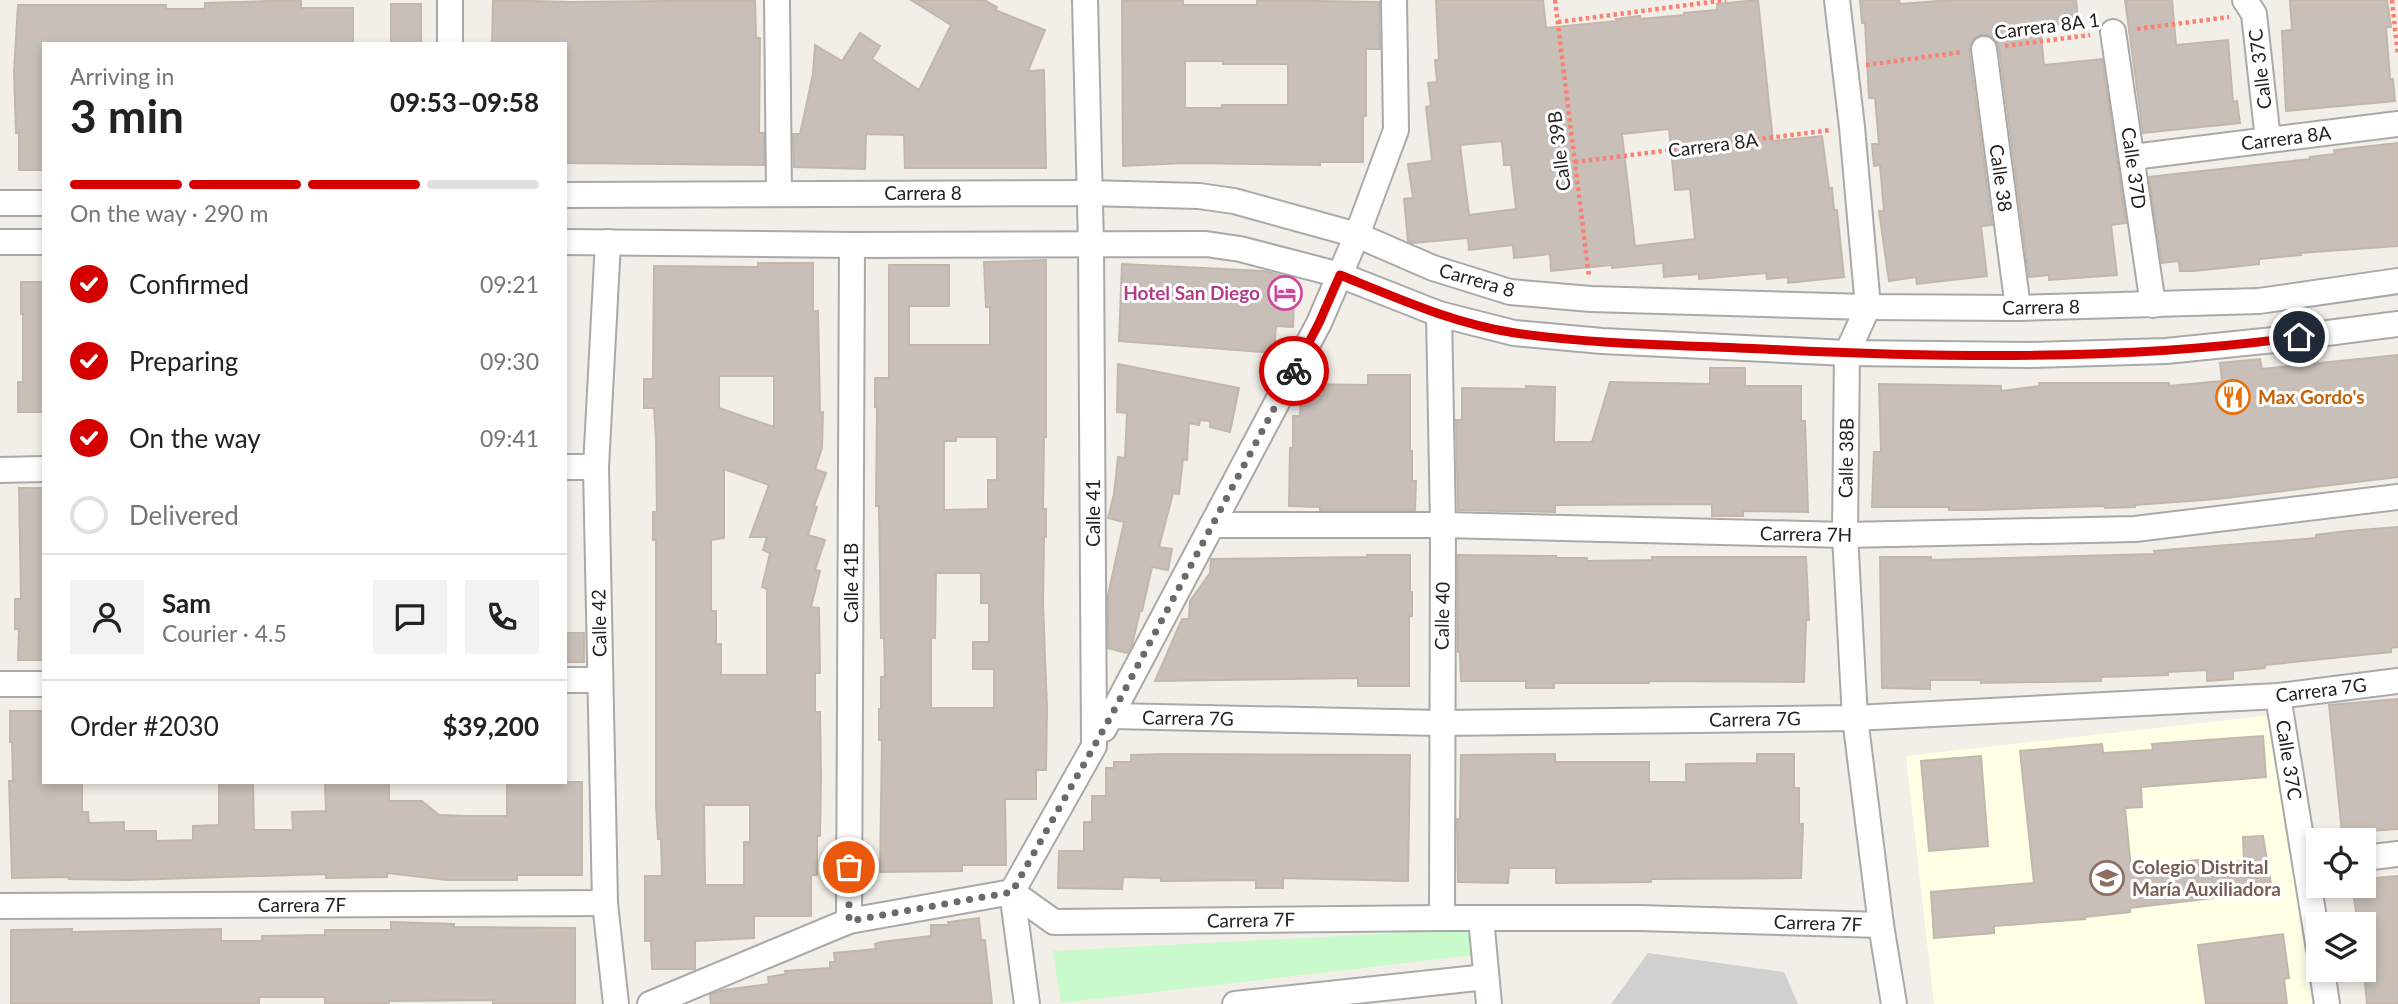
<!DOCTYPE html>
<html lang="en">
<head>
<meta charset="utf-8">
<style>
	body { margin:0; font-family:Lato,sans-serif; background:#f2f2f2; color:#222; height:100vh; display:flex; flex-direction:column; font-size:26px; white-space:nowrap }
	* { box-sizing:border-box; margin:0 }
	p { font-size:23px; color:#767676 }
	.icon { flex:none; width:38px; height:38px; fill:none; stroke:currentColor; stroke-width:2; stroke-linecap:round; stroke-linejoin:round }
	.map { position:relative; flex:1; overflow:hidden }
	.details { position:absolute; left:42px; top:42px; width:525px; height:742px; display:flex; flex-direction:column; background:#fff; border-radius:0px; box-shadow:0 4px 10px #0003 }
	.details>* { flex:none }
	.fabs { position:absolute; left:2306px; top:828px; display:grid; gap:14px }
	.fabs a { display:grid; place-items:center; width:70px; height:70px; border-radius:0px; background:#fff; box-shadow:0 4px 10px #0003; font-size:35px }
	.pin { position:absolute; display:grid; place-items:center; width:60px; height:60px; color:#fff; margin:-30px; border:4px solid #fff; border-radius:50%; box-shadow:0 2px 7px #0007 }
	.courier { position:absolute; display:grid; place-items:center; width:70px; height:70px; margin:-35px; border:5px solid #d40000; border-radius:50%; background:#fff; color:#222; box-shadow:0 2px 9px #0007 }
	.summary em { font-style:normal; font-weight:700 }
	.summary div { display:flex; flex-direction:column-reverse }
	.summary { display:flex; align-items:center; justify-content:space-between; height:119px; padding:0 28px }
	h1 { font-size:46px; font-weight:700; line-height:52px }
	.bar { display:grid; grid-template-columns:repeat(4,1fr); gap:10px 7px; align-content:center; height:84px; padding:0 28px }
	.bar i { height:9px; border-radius:5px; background:#e0e0e0 }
	.bar .selected { background:#d40000 }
	.bar p { grid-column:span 4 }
	.line { display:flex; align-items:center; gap:18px; padding:0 28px; border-top:2px solid #e0e0e0 }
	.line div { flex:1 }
	.round { display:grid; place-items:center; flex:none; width:74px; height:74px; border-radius:0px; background:#f2f2f2 }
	ol { padding:0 28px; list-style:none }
	li { display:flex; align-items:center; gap:21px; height:77px }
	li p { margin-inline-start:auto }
	li .icon { padding:7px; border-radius:50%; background:#d40000; color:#fff; stroke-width:4 }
	li:last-child { color:#767676 }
	li i { width:38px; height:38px; border:4px solid #e0e0e0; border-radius:50% }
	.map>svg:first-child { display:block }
	.education { fill:#ffffe5 }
	.religious { fill:#d0d0d0 }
	.park { fill:#c8facc }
	.building { fill:#c7bfb8; stroke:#c4b6ab; stroke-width:2; fill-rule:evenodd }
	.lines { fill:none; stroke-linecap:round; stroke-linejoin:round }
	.minor-casing { stroke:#a9a9a9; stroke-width:28 }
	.path { stroke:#fa8072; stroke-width:4.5; stroke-dasharray:3.5 3.5; stroke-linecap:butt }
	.minor { stroke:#fff; stroke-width:24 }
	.done { stroke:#6b6a68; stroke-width:7; stroke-dasharray:0 12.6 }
	.route { stroke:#d40000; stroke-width:9 }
	.labels { text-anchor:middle; stroke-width:6; stroke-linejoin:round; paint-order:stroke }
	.street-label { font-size:19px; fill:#222; stroke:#fff }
	.hotel-label { font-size:19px; font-weight:bold; fill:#b23c85; stroke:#fff; text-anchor:end }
	.food-label { font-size:19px; font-weight:bold; fill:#c56008; stroke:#fff; text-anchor:start }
	.education-label { font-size:19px; font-weight:bold; fill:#785e54; stroke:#fff; text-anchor:start }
</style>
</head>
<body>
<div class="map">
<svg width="2398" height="1004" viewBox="0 0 2398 1004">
	<rect width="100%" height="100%" fill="#f2efe9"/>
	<path class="education" d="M2272,715L2312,1004H1934L1906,756Z"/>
	<path class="religious" d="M1648,953L1784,972L1798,1004H1611Z"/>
	<path class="park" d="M1473,929L1474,955L1061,1003L1053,951Z"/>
	<g class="building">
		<path d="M301,0V8H353V44H44V170H19V133H16L14,72L18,5H166V9H205V3Z"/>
		<path d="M493,0L571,2L755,0L756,38H760L759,133H764V165L565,163V44H492Z"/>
		<path d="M911,0H984L997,7L995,10L1045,30L1028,71L1044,70L1046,168H905L904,135L866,134L865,169L794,167L793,134H800L813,74L815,45L842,61L860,33L880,46L872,59L919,90L951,25Z"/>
		<path d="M1183,0V5H1257V0L1379,2L1380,49H1366V116H1363V162H1320V165L1185,163L1123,166L1122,1ZM1185,61H1223V64H1288V105H1222V108H1185Z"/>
		<path d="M1436,0H1543L1546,28L1617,21L1616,19L1640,16V19L1684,15V13L1717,10V4L1758,0L1773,141L1822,136L1829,188H1832L1834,210H1837L1844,277L1788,283V277L1767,279L1766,273L1699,279V274L1664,277L1663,263L1612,268V265L1551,271L1550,254L1514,258L1513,245L1469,250L1468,238L1413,243L1408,241L1404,199L1413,198L1408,164L1432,161L1426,107L1431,106L1428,83L1437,82L1435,60H1439ZM1669,129L1675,190L1690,189L1695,239L1635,246L1622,134ZM1502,141L1504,165H1511L1516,209L1469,215L1460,145Z"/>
		<path d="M1860,0H1899L1900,4L1952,0H2076L2078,22L2040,26L2044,65L2102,59L2126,223L2111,225L2117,275L2049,280V275L2029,277L1999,47L1995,39L1983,34L1974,38L1970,44L1969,51L1992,225L1981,226L1987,276L1917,284L1916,277L1889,281L1879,211H1884L1880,165L1874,166L1872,144H1879L1875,98H1869L1865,23H1862Z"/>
		<path d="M2125,0H2172L2176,45L2228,40L2233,102L2237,101L2240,123L2143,133Z"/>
		<path d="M2290,0H2387L2391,27H2386L2390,79H2393L2395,101L2286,111L2282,31L2292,30Z"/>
		<rect x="391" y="4" width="30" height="40"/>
		<path d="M2398,143V246L2300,253L2301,255L2259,259V264L2194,271H2180L2179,261L2162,263L2149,177L2310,159V157L2335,154L2334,150Z"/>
		<path d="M1046,260V437H1044L1043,509H1046V537H1044L1043,603L1047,709L1046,770H1036V799H1005L1006,865H962V871L880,872L882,740H879V709H881V677H885L884,638H881L879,506H876L877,407H875V378H889V265H949V306H909V345H990V307H986L984,262ZM956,437H997V480H988V509L944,510V441H956ZM936,573H981V603H989V642H973V669H994V708H931V638H935Z"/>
		<path d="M758,263H813V311H818L820,412H823L822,448L815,469L826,473L814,506L817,507L808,535L825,540L815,570L820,571L811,607L819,608L820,673H815V712H820L821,777L820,836H817V875H811V916H754V938L695,941V969H652L651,941H645V876H662L661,839H658L656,805V540H653V512H657L656,440L654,408H644V379H653L654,266L758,267ZM719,376H774V427L719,408ZM724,469L769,485L750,537H767L763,550L770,553L762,587L767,589V675H721V644H716V611H711V540L724,538ZM704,805H750V842H744V885H705Z"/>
		<path d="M1122,264L1264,271L1295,279L1293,327L1276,326L1274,353L1119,341Z"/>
		<path d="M21,282H44V412H18V382H23V314H21Z"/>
		<path d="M2398,355V477L2217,499L2135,505V507L2105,508L2104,506L1980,510H1949V507H1872L1874,452H1881L1879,384L2001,386V391L2040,386L2039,383H2169V386L2222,381L2220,363L2260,359L2262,369Z"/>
		<path d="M1118,364L1239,388L1230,432L1210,427V421L1200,420L1199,425L1189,423L1187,460L1183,459L1179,494L1173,493L1159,547L1172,549L1168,570L1152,567L1142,611H1140L1132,645L1127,653L1108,648V595L1124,522L1108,518L1114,494L1118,457L1125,458L1127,413L1117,412Z"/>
		<path d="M1710,368H1745V386H1801V421H1805L1808,512L1743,511V516H1712V504L1555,505V512L1458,510L1456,420H1462V388L1526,389V386L1555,387L1554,442H1592L1610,382L1710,384Z"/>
		<path d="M1368,375H1410V451H1412V481H1416L1415,510H1320V507L1289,506L1290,448H1293V416H1300L1301,389L1303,384L1368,385Z"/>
		<path d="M19,488H44V660H18L19,629H15V599H21Z"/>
		<path d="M2398,527V647L2391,648V652L2265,665V668L2233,671V679L2207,681V670L2168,672V675L2101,677V681L1981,683V680H1930V689L1882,688L1880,557H1931V560L2155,554L2154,551L2316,538V535L2347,531Z"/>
		<path d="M1367,555H1410V592H1412V616H1409V686H1358V678L1155,681L1182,619H1189L1190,601L1210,573L1211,559L1367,557Z"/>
		<path d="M1458,555L1556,556V558H1587V561L1652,560V557H1806L1809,620H1806L1804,682L1649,681V683H1554V688H1526V681H1461L1460,652H1458Z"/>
		<rect x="565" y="633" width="19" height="29"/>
		<path d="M2398,699V829L2342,833L2329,705Z"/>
		<path d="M10,711H44V782H82V812H88L89,823L124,822V831H156V841L193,840V826L219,825V782H253L254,830H293L292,812L326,811L325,782H389V801H422L439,815L467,816H507V782H582V875H517V880H447L387,873V877L326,878V874L128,880L69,879V877L12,878L9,781H13L12,742H10Z"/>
		<path d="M2263,736L2266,777L2141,787L2142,807L2125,808L2131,868L2205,859L2206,865L2244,861L2243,837L2263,836L2272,891L2130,908V912L2085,917V919L1994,926V933L1934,938L1931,892L2034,883L2020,751L2102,744L2103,753L2153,750L2152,744Z"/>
		<path d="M1164,754L1410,755L1408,881L1283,878V888H1256V880L1161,881V878L1123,877L1122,889L1058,888L1059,851H1084V822H1092V796H1106V768H1114V762H1131V755Z"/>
		<path d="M1555,754V762H1649V782H1686V764L1757,763V754H1794V788H1799V824H1803L1801,878L1651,879V882L1556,883V868H1509L1508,883L1458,882L1457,819H1460L1461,755Z"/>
		<path d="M1981,756L1988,846L1929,851L1921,761Z"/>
		<path d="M2398,876V1004H2367L2364,972V924H2358L2352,886H2364V879Z"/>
		<path d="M979,918L981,940H985L992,1004H711L710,995L723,990L769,984L768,977L786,974L785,971L830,968V962H835L834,953L876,949L875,944L881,942L931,936V925H949L948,922Z"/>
		<path d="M391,922L454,924V927L575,928V1004H493V1000L389,1001V1003L325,1004V997H259V1004H11V930L72,929V932L221,929V941H262V936L325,935V930H391Z"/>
		<path d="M2283,934L2289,978L2284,979L2287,1004H2206L2198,945Z"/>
	</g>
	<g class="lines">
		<g class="minor-casing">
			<g id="minor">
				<path d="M450,0V44"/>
				<path d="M777,0L779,193"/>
				<path d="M1837,0L1852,127L1868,307L1847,353L1845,535L1855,718L1881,925L1894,1004"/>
				<path d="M2245,0L2254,14L2268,140"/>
				<path d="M2113,32L2153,305"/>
				<path d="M1984,49L2018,308"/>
				<path d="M2133,157L2398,124"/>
				<path d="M565,195L1088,193L1199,196L1234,201L1357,235L1433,268L1510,292L1591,299L1868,307L2018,308L2259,301L2398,281"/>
				<path d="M0,203H44"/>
				<path d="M0,242H44"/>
				<path d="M565,242L852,245L1206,244L1240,249L1340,275L1439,314L1514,333L1602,341L1847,353L2029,355L2166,351L2274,340L2398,324"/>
				<path d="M608,242L596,467L605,903L616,1004"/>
				<path d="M1439,314L1443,525L1442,918"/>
				<path d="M565,467H596"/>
				<path d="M0,470L44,469"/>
				<path d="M1212,525H1443L1845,535L2135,529L2398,497"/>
				<path d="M565,680H600"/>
				<path d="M0,684H44"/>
				<path d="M2278,696L2319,949"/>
				<path d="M1111,716L1441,723L1855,718L2278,696L2398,681"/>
				<path d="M1104,729L1319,323L1357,235L1396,130L1394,0"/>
				<path d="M2364,858L2398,854"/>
				<path d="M0,906L605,903"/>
				<path d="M1481,918L1489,1004"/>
				<path d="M849,921L852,245"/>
				<path d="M2322,970L2327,1004"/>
				<path d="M650,1004L849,921L1012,892L1054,922L1442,918H1638L1881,925"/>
				<path d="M1027,1004L1012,892L1094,746L1091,244L1085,0"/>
				<path d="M1235,1004L1486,977"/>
			</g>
		</g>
		<g class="path">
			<path d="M1555,0L1589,277"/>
			<path d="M2392,0L2398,56"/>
			<path d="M1558,22L1726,0"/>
			<path d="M2137,29L2229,17"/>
			<path d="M2005,46L2090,35"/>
			<path d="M1866,65L1962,52"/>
			<path d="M1575,162L1831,130"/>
		</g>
		<use href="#minor" class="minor"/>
	</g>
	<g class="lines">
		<path class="done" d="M849,867V921L1012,892L1111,716L1294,371"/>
		<path class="route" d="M1294,371L1319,323L1340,275C1397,298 1454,324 1515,333C1597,345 1682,345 1764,349C1942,358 2122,361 2299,337"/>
	</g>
	<defs>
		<g id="hotel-ring" transform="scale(1.75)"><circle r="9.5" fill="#fff" stroke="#d1479c" stroke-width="1.5"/><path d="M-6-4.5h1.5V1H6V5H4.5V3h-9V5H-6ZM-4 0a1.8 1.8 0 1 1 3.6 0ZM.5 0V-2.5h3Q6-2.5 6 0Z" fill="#d1479c"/></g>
		<g id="restaurant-ring" transform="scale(1.75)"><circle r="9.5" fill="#fff" stroke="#e8710a" stroke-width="1.5"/><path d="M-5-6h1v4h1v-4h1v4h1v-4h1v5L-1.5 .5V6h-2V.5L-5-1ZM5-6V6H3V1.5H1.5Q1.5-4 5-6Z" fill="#e8710a"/></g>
		<g id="school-ring" transform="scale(1.75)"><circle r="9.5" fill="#fff" stroke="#8d6e63" stroke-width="1.5"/><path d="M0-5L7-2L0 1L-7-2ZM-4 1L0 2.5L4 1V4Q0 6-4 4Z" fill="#8d6e63"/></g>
	</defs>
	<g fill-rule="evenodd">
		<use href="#hotel-ring" x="1285" y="293"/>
		<use href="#restaurant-ring" x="2233" y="397"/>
		<use href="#school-ring" x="2107" y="878"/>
	</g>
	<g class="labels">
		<g class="street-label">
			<text transform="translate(2047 26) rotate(-7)" y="7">Carrera 8A 1</text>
			<text transform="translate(2260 69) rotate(-97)" y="7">Calle 37C</text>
			<text transform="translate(2286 138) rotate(-7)" y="7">Carrera 8A</text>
			<text transform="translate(1713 145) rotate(-7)" y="7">Carrera 8A</text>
			<text transform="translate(1559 151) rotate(-97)" y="7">Calle 39B</text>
			<text transform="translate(2134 168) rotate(82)" y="7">Calle 37D</text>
			<text transform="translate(2001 178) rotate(82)" y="7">Calle 38</text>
			<text x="923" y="200">Carrera 8</text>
			<text transform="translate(1477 280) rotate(16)" y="7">Carrera 8</text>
			<text transform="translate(2041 307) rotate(-1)" y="7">Carrera 8</text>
			<text transform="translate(1846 458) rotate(-89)" y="7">Calle 38B</text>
			<text transform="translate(1093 513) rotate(-90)" y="7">Calle 41</text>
			<text transform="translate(1806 534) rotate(1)" y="7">Carrera 7H</text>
			<text transform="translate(851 583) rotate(-90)" y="7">Calle 41B</text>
			<text transform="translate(1442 616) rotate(-89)" y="7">Calle 40</text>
			<text transform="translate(599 623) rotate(-91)" y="7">Calle 42</text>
			<text transform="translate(2321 690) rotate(-7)" y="7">Carrera 7G</text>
			<text transform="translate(1188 718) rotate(1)" y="7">Carrera 7G</text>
			<text transform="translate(1755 719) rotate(-1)" y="7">Carrera 7G</text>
			<text transform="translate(2289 760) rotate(81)" y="7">Calle 37C</text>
			<text x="302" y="912">Carrera 7F</text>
			<text transform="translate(1251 920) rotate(-1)" y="7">Carrera 7F</text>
			<text transform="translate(1818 923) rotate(2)" y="7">Carrera 7F</text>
		</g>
		<g class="hotel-label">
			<text x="1260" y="300">Hotel San Diego</text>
		</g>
		<g class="food-label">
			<text x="2258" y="404">Max Gordo's</text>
		</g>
		<g class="education-label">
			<text x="2132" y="874">Colegio Distrital<tspan x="2132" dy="22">María Auxiliadora</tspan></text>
		</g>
	</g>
</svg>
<div class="fabs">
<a><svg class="icon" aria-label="locate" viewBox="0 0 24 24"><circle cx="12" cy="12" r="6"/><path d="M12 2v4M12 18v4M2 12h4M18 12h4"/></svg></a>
<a><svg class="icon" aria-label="layers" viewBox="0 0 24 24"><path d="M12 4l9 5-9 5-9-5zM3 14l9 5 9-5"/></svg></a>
</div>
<div class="pin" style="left:849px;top:867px;background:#ea580c"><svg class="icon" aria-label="bag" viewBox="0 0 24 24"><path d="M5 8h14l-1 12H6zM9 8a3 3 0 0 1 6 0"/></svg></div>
<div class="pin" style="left:2299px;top:337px;background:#1f2937"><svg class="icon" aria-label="home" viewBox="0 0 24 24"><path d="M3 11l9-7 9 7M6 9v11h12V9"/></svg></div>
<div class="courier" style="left:1294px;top:371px"><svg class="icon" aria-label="bike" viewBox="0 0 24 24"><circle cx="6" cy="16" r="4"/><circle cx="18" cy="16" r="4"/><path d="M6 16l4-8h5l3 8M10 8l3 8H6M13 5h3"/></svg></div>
<section class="details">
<div class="summary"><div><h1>3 min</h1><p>Arriving in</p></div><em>09:53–09:58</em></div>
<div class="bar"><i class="selected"></i><i class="selected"></i><i class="selected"></i><i></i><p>On the way · 290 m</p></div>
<ol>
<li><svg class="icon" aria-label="check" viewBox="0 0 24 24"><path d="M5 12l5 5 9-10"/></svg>Confirmed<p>09:21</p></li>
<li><svg class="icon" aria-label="check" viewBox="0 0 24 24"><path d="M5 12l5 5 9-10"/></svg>Preparing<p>09:30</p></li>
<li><svg class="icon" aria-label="check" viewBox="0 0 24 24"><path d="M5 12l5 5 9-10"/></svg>On the way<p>09:41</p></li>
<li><i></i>Delivered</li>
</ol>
<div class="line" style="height:126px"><a class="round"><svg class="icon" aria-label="person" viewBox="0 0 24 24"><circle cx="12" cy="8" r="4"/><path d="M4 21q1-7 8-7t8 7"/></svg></a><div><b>Sam</b><p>Courier · 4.5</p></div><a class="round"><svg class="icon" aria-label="chat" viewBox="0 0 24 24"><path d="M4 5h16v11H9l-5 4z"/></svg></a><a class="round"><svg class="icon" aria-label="phone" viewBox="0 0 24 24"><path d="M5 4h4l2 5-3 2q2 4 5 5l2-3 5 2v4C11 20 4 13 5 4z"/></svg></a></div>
<div class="line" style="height:91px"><div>Order #2030</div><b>$39,200</b></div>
</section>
</div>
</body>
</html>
